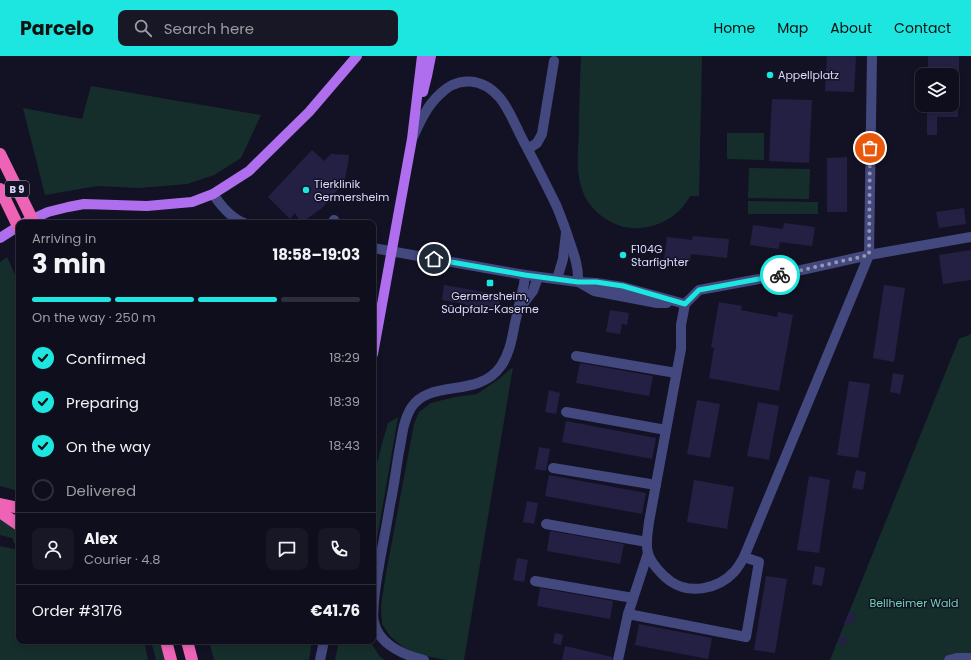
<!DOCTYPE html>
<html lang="en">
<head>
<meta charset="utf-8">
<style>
	body { margin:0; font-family:Poppins,sans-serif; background:#171725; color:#f1f3f6; height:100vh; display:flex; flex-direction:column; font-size:15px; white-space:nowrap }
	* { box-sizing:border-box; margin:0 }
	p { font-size:13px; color:#9b9ca3 }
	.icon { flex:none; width:22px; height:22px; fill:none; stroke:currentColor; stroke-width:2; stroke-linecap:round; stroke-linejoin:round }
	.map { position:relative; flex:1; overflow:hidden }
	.panel { position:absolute; left:16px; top:164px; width:360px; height:424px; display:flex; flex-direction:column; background:#0e0e1c; border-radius:8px; box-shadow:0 2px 6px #0003,0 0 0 1px #2e2e3b }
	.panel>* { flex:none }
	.tools { position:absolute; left:915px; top:12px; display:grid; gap:8px }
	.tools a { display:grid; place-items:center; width:44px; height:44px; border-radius:8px; background:#0e0e1c; box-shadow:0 2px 6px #0003,0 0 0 1px #2e2e3b; font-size:20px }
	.pin { position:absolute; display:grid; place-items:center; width:34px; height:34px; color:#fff; margin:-17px; border:2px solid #fff; border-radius:50%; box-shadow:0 1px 4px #0007 }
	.courier { position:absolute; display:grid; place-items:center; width:40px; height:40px; margin:-20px; border:3px solid #1de5e0; border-radius:50%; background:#fff; color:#222; box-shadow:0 1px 5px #0007 }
	.overview em { font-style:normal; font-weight:700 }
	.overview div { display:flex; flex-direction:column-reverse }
	.overview { display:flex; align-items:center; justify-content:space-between; height:68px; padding:0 16px }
	h1 { font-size:26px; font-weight:700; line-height:30px }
	.bar { display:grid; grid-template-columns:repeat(4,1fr); gap:6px 4px; align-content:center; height:48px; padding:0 16px }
	.bar i { height:5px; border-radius:3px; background:#2e2e3b }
	.bar .active { background:#1de5e0 }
	.bar p { grid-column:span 4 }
	.line { display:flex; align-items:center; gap:10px; padding:0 16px; border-top:1px solid #2e2e3b }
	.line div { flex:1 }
	.round { display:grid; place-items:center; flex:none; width:42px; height:42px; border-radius:8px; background:#171725 }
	ol { padding:0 16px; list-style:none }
	li { display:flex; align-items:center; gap:12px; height:44px }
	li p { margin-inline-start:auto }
	li .icon { padding:4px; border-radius:50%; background:#1de5e0; color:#111; stroke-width:4 }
	li:last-child { color:#9b9ca3 }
	li i { width:22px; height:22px; border:2px solid #2e2e3b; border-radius:50% }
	header { display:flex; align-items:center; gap:24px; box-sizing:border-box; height:56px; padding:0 20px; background:#1de5e0; color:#111 }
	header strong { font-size:19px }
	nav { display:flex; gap:22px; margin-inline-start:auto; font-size:14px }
	.search { width:280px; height:36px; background:#171725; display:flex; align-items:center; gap:10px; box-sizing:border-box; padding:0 14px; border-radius:8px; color:#9b9ca3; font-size:15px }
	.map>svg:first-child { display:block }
	.green { fill:#162e2b }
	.building { fill:#232044 }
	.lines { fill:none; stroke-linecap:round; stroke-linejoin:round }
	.minor { stroke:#43487f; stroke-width:10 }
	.major { stroke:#af6eee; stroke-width:10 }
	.highway { stroke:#ed63b6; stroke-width:12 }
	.done { stroke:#9495b0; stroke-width:4; stroke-dasharray:0 7.2 }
	.route { stroke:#1de5e0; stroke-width:5 }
	.poi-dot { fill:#1de5e0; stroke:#131225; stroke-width:1.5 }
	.labels { text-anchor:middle; stroke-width:3; stroke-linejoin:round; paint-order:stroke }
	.shield { fill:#131225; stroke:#9e9fbb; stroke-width:1 }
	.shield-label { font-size:10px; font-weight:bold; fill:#dadbfb }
	.poi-label { font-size:11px; fill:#dadbfb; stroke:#131225; text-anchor:start }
	.park-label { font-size:11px; fill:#6ed3ae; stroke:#131225 }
</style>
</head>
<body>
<header>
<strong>Parcelo</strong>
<div class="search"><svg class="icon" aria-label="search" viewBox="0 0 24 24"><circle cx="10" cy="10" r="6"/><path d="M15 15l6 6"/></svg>Search here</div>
<nav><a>Home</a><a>Map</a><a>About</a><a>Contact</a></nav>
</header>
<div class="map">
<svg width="971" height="604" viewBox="0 0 971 604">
	<rect width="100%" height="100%" fill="#131225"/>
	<g class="green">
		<path d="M581,0H702L699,140H690C680,159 661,170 641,172C616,175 587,155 581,130C576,113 578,94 579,76C579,51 580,25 581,0Z"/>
		<path d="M91,30L261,59L241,102L214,119L187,128L139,132L97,130L45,139L23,52L82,63Z"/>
		<path d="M727,77H764V104L727,103Z"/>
		<path d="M749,112L810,113L809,143L748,142Z"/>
		<path d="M748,145L818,146V158H748Z"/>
		<path d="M7,201L19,228V435L0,430V206Z"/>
		<path d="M971,278V604H830L959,283Z"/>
		<path d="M513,311L464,604H446L421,599L403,591L390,580L382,568L381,549L387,512L414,368L419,356L431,347L455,341L477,338L499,323Z"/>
		<path d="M398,361L373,506V424L381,391L388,367Z"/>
		<path d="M0,463L19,474V488L14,487L12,482L0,479Z"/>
		<path d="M0,490L19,494V585H144L148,604H0Z"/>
		<path d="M151,585H162L167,604H156Z"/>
		<path d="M209,585H312L309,604H214Z"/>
		<path d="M339,585H370L380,601L385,604H335Z"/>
	</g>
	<g class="building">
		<path d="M827,0H856L854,36L825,35Z"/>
		<rect x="928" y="0" width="31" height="19"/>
		<path d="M772,43L812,44L809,107L769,105Z"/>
		<path d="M927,49H958V61H937V79H927Z"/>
		<path d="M312,94L324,105L331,98L349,99L348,107L345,122L341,130L335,137L322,152L301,167L295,157L290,163L268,141Z"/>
		<path d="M847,101V156H827V102Z"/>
		<path d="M964,152L966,168L939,172L936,156Z"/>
		<path d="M784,167L815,171L812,190L780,186L779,193L750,189L753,169L783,173Z"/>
		<path d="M693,180L729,183L727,202L691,198L690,206L664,203L667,181L692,184Z"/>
		<path d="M971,194V224L943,228L939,199Z"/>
		<path d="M444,229L501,239L498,254L475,250V251L465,249V248L442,244Z"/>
		<path d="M884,229L905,232L894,306L873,302Z"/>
		<path d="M719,246L742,250L741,254L777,261L778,256L793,259L779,335L709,322L714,292L711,291Z"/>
		<path d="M610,254L629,257L627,269L622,268L620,278L606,276Z"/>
		<path d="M580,307L653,320L649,340L576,327Z"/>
		<path d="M893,317L904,319L900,338L890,336Z"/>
		<path d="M849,325L870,328L858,402L837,399Z"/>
		<path d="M549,334L560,337L556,358L545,356Z"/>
		<path d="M697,344L720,348L710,402L687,398Z"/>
		<path d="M758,346L779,350L769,404L747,400Z"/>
		<path d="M566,365L656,382L652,403L562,386Z"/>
		<path d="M539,391L550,393L546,415L535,413Z"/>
		<path d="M856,414L866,416L863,434L852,432Z"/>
		<path d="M549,419L646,437L642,458L545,440Z"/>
		<path d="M809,420L830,424L819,497L797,494Z"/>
		<path d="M694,424L734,431L727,473L687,466Z"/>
		<path d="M527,445L538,447L534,468L523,466Z"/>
		<path d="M550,475L624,488L620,508L547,495Z"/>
		<path d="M517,502L528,504L524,526L513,524Z"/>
		<path d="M815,510L825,512L822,530L812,528Z"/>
		<path d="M766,520L787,523L775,597L754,594Z"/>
		<path d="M540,532L613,545L610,563L537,550Z"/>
		<path d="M849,556L856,558L851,570L844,568Z"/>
		<path d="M639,568L712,582L708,603L635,589Z"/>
		<path d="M555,577L563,579L561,589L553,587Z"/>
		<path d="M841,580L847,582L845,590L838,587Z"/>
		<path d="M565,590L612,601V604H562Z"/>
	</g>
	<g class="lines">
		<g class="minor">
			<path d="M872,0L869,199L744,501C741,506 738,512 734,516C718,533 690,539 670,525C668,523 665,521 663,519C657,513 650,505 648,497C645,487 648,476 649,466L681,293V269L685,248L699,234L770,221L869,199L971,181"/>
			<path d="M413,81C420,66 427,50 439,39C458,19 483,22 500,42C510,54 517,74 525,88C536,109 547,130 557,151C561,161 565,171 568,181C573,196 579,210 578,226"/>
			<path d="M528,93L537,87L542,78L554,5"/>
			<path d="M213,138C221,150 231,162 244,167"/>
			<path d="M332,167L334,164"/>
			<path d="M373,192L525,219L578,226L596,227L623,231L685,248"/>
			<path d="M557,223L563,203L566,177"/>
			<path d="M580,227L594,235L657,247H667"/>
			<path d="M519,253L533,235L538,221"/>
			<path d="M576,300L676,317"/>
			<path d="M566,356L666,374"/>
			<path d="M553,412L656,429"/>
			<path d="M546,468L647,486"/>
			<path d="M535,525L633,542"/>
			<path d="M628,558L746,581L759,506L744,501"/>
			<path d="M320,604L324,585"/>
			<path d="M424,604C404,599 379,589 374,566C372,559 374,552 374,545C377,513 385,481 390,449C394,431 396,413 399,396C402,381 403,365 411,352C430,322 478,343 501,310C510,297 512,282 515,267C518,254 521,241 524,228L525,219"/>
			<path d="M618,604L628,558L648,497"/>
			<path d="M949,604L957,602H971"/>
		</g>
		<g class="major">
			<path d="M423,36L427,20L431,0"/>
			<path d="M24,167L48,156L68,151L84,148L147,150L192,146L213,138L249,115L309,56L357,0"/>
			<path d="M0,182L19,170"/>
			<path d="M373,298L412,83L422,0"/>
		</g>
		<g class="highway">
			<path d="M0,98L34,167"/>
			<path d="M0,133L19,172"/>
			<path d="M0,448L19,452"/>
			<path d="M0,456L19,469"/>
			<path d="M166,585L171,604"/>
			<path d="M187,585L192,604"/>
		</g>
	</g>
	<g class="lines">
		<path class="done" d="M780,219L869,199L870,92"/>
		<path class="route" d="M434,203L525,219L578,226H596L623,230L685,248L699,234L780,219"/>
	</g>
	<g class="poi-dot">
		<circle cx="770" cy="19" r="4"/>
		<circle cx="306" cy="134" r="4"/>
		<circle cx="623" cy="199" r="4"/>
		<rect x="486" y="223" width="8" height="8" rx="2"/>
	</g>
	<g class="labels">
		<rect class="shield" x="5" y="125" width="24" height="16" rx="3"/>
		<g class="shield-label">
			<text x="17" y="137">B 9</text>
		</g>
		<g class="poi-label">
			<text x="778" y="23">Appellplatz</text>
			<text x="314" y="132">Tierklinik<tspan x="314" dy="13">Germersheim</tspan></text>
			<text x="631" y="197">F104G<tspan x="631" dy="13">Starfighter</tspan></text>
			<text x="490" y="244" text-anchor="middle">Germersheim,<tspan x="490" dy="13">Südpfalz-Kaserne</tspan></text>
		</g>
		<g class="park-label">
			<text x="914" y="551">Bellheimer Wald</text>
		</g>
	</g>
</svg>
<div class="tools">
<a><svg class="icon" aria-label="layers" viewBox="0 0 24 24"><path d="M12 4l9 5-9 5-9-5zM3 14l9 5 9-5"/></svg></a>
</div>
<div class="pin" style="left:870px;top:92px;background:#ea580c"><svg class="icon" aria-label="bag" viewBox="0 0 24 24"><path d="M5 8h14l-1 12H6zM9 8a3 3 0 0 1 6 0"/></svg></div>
<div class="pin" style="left:434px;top:203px;background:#1f2937"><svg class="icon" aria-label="home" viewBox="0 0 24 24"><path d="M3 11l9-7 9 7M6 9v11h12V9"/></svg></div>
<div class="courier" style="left:780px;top:219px"><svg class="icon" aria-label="bike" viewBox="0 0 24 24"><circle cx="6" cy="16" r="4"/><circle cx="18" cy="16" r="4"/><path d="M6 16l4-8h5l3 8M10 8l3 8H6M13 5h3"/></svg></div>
<section class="panel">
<div class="overview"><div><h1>3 min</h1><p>Arriving in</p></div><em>18:58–19:03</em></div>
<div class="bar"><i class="active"></i><i class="active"></i><i class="active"></i><i></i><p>On the way · 250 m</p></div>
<ol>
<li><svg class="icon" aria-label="check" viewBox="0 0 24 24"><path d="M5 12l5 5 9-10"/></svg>Confirmed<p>18:29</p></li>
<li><svg class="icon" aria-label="check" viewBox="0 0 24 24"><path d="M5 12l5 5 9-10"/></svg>Preparing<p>18:39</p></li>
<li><svg class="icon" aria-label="check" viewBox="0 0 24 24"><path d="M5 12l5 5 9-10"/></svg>On the way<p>18:43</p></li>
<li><i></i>Delivered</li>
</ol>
<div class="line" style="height:72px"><a class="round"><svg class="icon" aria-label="person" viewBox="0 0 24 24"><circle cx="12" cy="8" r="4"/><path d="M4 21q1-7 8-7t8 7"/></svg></a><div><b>Alex</b><p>Courier · 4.8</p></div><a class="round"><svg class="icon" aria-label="chat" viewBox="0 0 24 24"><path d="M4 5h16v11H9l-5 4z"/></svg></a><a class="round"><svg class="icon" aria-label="phone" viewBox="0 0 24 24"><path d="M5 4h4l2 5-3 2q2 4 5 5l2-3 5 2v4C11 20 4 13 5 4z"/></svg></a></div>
<div class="line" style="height:52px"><div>Order #3176</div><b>€41.76</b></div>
</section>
</div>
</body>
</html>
